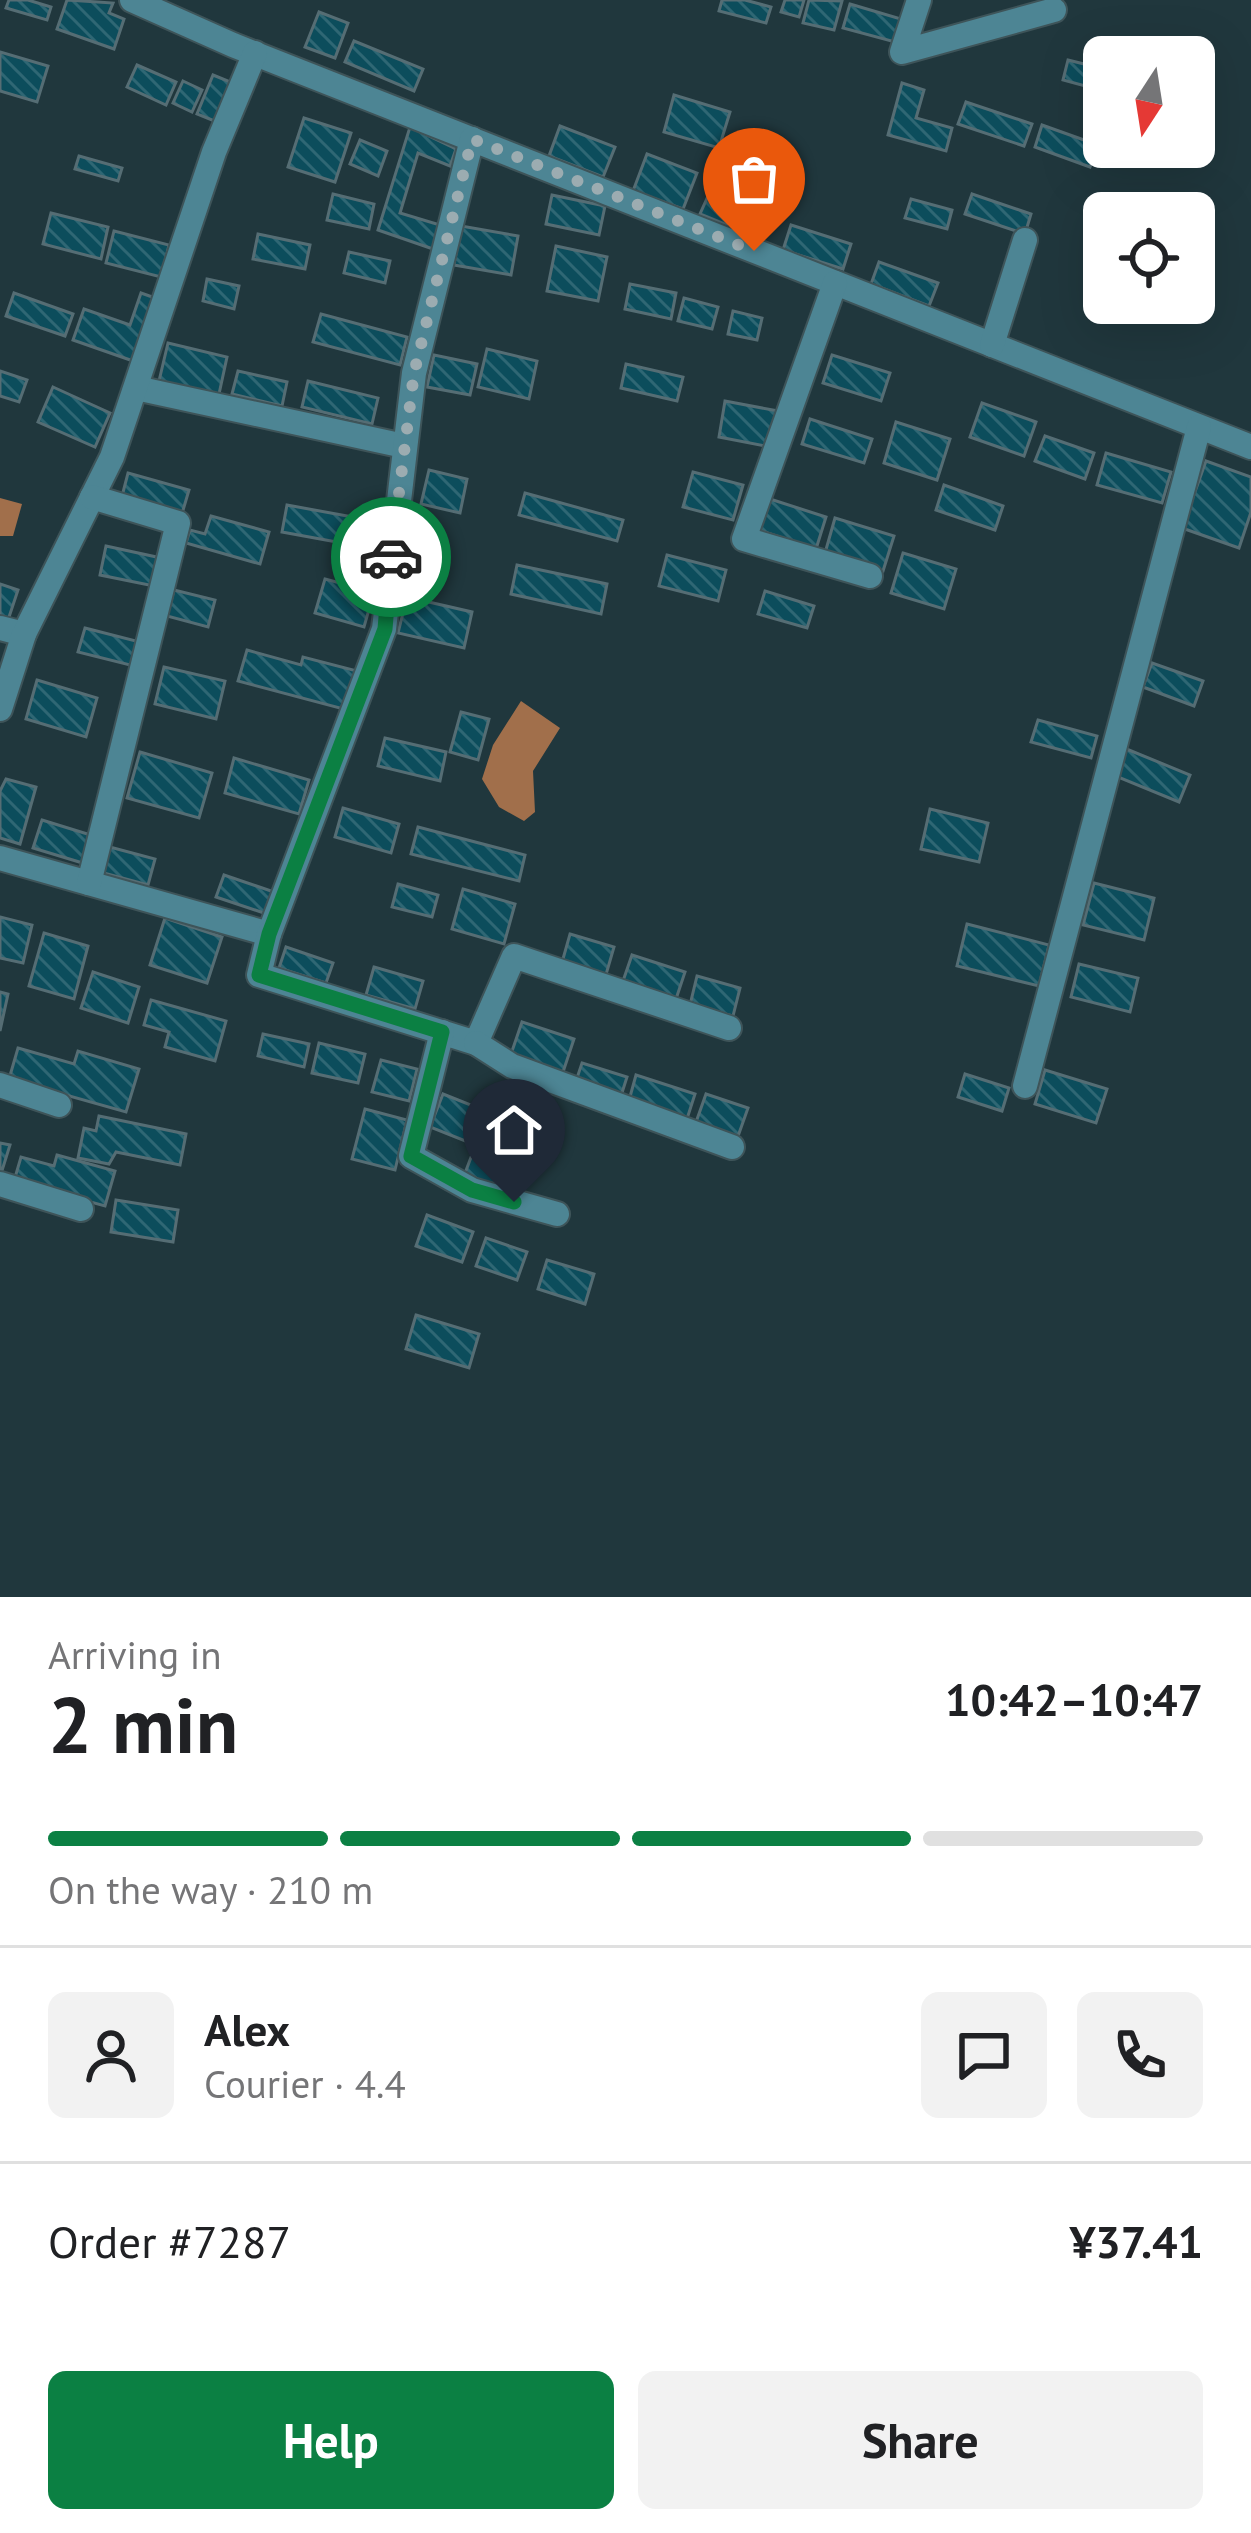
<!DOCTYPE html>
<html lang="en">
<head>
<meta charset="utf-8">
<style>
	body { margin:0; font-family:"PT Sans",sans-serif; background:#f2f2f2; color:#202124; height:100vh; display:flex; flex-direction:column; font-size:45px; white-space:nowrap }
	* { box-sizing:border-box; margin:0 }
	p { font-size:39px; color:#757577 }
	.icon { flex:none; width:66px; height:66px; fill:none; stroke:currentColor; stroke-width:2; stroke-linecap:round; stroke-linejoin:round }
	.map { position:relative; height:1597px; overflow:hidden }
	.panel { display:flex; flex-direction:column; background:#fff; flex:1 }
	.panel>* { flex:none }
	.needle { width:78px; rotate:192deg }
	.controls { position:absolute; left:1083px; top:36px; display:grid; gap:24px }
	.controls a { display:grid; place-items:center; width:132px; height:132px; border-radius:18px; background:#fff; box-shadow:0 12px 48px #0002; font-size:60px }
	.pin { position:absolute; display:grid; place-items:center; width:102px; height:102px; color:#fff; margin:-123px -51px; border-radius:50% 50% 50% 0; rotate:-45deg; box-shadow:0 0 12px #0007 }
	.pin .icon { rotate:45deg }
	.courier { position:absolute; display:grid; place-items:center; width:120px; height:120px; margin:-60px; border:9px solid #0b8043; border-radius:50%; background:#fff; color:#222; box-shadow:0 3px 15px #0007 }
	.headline em { font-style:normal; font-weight:700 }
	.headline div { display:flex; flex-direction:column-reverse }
	.headline { display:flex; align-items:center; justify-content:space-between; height:204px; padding:0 48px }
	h1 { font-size:78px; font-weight:700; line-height:90px }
	.bar { display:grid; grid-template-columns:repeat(4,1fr); gap:18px 12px; align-content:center; height:144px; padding:0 48px }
	.bar i { height:15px; border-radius:9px; background:#e0e0e0 }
	.bar .active { background:#0b8043 }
	.bar p { grid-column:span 4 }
	.line { display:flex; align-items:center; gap:30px; padding:0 48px; border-top:3px solid #e0e0e0 }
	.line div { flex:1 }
	.round { display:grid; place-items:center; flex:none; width:126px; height:126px; border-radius:18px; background:#f2f2f2 }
	.primary-button { display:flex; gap:24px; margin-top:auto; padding:24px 48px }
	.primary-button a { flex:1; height:138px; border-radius:18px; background:#0b8043; color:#fff; font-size:48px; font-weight:700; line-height:138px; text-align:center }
	.primary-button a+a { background:#f2f2f2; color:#202124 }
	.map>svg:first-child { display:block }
	.water { fill:#a16f4b }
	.building { fill:url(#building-back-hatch); stroke:#556d74; stroke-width:3 }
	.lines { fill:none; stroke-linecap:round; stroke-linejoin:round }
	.minor-casing { stroke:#3e5459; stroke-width:28 }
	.minor { stroke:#4d8594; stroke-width:24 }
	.done { stroke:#9cacb1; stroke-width:12; stroke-dasharray:0 21.6 }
	.route { stroke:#0b8043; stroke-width:15 }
</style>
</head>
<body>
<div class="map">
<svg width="1251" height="1597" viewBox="0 0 1251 1597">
	<defs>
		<pattern id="building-back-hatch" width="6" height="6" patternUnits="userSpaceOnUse" patternTransform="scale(3)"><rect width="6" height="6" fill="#0c4d5c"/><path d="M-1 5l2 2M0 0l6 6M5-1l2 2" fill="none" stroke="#2f6774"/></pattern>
	</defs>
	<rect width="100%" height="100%" fill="#20373d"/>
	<g class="water">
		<path d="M0,498L22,504L13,536H0Z"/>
		<path d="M521,701L560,728L533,771L535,812L524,821L499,807L482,779L493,745Z"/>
	</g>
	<g class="building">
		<path d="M9,0H28L51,7L47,20L6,8Z"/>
		<path d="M67,0L113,3L109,13L124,19L114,49L57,29Z"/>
		<path d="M722,0H745L771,7L766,23L719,11Z"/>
		<path d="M785,0H804L799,17L781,12Z"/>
		<path d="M809,0L842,1L834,30L803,23Z"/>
		<path d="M850,4L901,19L895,42L843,28Z"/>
		<path d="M319,12L348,23L335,58L305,47Z"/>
		<path d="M1117,38L1135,43L1131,57H1112Z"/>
		<path d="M354,41L423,69L414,91L345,62Z"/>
		<path d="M0,52L48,66L37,102L0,91Z"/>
		<path d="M1068,60L1104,69V91L1063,80Z"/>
		<path d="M137,65L176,82L166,105L127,87Z"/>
		<path d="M213,75L233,83L217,122L197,114Z"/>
		<path d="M183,81L202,90L192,112L173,103Z"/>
		<path d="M902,83L924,90L916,118L952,128L946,151L888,135Z"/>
		<path d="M674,95L730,112L719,148L664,132Z"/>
		<path d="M966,102L1032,124L1024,146L958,124Z"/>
		<path d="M304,118L351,133L335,182L288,167Z"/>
		<path d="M1042,125L1098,145L1090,167L1035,147Z"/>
		<path d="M560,126L615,147L603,177L549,156Z"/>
		<path d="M410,127L456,149L450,166L418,153L400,213L440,225L433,249L378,230Z"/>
		<path d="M360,140L387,151L378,176L350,164Z"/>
		<path d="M740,152L777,168L768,189L731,173Z"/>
		<path d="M647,154L697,173L683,209L633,191Z"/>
		<path d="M79,156L122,168L118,181L75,169Z"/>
		<path d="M333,194L374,204L369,229L327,220Z"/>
		<path d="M709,194L735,204L727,225L700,214Z"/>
		<path d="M972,194L1031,214L1025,234L965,214Z"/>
		<path d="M552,195L605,206L599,235L546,224Z"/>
		<path d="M911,199L952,210L947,229L905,218Z"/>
		<path d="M51,213L108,227L101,259L43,244Z"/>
		<path d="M791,225L851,244L843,269L783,250Z"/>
		<path d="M461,226L518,236L511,275L454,265Z"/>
		<path d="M114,231L169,245L161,277L106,263Z"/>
		<path d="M258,234L310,245L305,269L253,259Z"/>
		<path d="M556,246L607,257L598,301L547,291Z"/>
		<path d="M349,252L390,261L385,283L344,273Z"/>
		<path d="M879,262L938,283L929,306L871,284Z"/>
		<path d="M207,279L239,286L234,309L203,301Z"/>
		<path d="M630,284L676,293L671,319L625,309Z"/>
		<path d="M14,293L73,314L65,336L6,316Z"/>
		<path d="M141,293L158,299L136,362L73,340L84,309L130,325Z"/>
		<path d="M684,298L718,307L712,329L678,321Z"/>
		<path d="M733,311L762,318L757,340L728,334Z"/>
		<path d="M321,314L407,337L400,365L313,342Z"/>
		<path d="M168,343L227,357L219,394L159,381Z"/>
		<path d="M487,349L537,361L529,399L478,387Z"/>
		<path d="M434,355L477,364L470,395L427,387Z"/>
		<path d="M832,355L890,373L881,401L823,383Z"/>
		<path d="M626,364L683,377L677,401L621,388Z"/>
		<path d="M0,371L27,380L19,402L0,396Z"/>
		<path d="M238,371L287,382L282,406L232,394Z"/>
		<path d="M308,381L378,398L372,424L302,407Z"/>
		<path d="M53,387L110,413L95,447L38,422Z"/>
		<path d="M725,401L778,411L771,447L719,437Z"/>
		<path d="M982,403L1036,422L1024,456L970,437Z"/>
		<path d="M810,419L872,439L864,463L802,444Z"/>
		<path d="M896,422L950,439L937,480L884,463Z"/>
		<path d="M1045,436L1094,453L1085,479L1035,461Z"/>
		<path d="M1106,453L1171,472L1162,503L1097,485Z"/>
		<path d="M1206,461L1251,477V512L1239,548L1182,528Z"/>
		<path d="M429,470L467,479L460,513L421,504Z"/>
		<path d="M693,472L743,485L733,520L683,507Z"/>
		<path d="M128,473L189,490L181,517L121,500Z"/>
		<path d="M944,485L1003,506L995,530L936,510Z"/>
		<path d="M525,493L623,520L617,541L519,515Z"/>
		<path d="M770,499L826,517L816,549L759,530Z"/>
		<path d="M287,505L380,522L375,549L282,532Z"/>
		<path d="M211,516L269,532L260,564L186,543L190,530L205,534Z"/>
		<path d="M835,518L894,536L883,571L825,553Z"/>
		<path d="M106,546L161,558L154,586L100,575Z"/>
		<path d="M903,553L956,569L944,609L891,593Z"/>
		<path d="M667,555L726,570L718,601L659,586Z"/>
		<path d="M517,565L607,584L601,614L511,594Z"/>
		<path d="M325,579L374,592L364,627L315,613Z"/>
		<path d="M0,584L18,590L8,620L0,617Z"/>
		<path d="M174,590L215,600L208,627L167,616Z"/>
		<path d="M765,591L814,606L807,628L758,614Z"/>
		<path d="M407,597L472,612L464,648L398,633Z"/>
		<path d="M85,628L140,642L134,666L78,652Z"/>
		<path d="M247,650L301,665L303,657L361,672L351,711L238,681Z"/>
		<path d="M1152,663L1203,681L1194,706L1143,687Z"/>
		<path d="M164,667L225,681L216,719L155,704Z"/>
		<path d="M37,680L97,698L86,737L26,719Z"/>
		<path d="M461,712L489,719L478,760L450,752Z"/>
		<path d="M1038,720L1097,736L1091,758L1031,742Z"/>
		<path d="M385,738L446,752L440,781L378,766Z"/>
		<path d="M1124,748L1190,775L1179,802L1113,775Z"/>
		<path d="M140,752L212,773L199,818L127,798Z"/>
		<path d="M234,758L309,780L299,814L225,793Z"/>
		<path d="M6,779L36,787L20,844L0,838V791Z"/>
		<path d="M343,808L399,824L391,853L335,837Z"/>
		<path d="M930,809L988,823L979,862L921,849Z"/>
		<path d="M42,820L94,836L86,864L33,848Z"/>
		<path d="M418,827L525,855L519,881L411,854Z"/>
		<path d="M106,846L155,859L148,885L100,872Z"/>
		<path d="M224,875L274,892L267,914L216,897Z"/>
		<path d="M1094,883L1154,898L1144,940L1083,925Z"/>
		<path d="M398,884L438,895L432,917L392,907Z"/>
		<path d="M463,889L515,904L504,944L452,929Z"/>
		<path d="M0,917L32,925L23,963L0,958Z"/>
		<path d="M165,918L222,937L207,983L150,965Z"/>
		<path d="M967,924L1049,945L1039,986L957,966Z"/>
		<path d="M44,933L88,946L74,999L29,986Z"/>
		<path d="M570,934L614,947L605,978L561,966Z"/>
		<path d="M286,947L333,963L326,983L279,968Z"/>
		<path d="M632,955L685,972L676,999L623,981Z"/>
		<path d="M1079,964L1138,978L1130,1012L1071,997Z"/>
		<path d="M374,967L423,981L415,1009L366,995Z"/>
		<path d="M93,972L139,987L128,1023L81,1008Z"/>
		<path d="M697,976L740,988L733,1016L690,1005Z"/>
		<path d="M0,992L8,994L0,1031Z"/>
		<path d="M151,1000L226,1021L215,1061L165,1047L169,1032L144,1025Z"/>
		<path d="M522,1022L574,1039L562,1075L510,1057Z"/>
		<path d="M263,1034L309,1044L304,1067L258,1056Z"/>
		<path d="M319,1043L365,1054L358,1083L312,1073Z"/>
		<path d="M18,1048L74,1064L78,1051L139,1069L126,1112L9,1079Z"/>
		<path d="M381,1060L417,1069L409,1101L372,1092Z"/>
		<path d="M582,1063L627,1077L620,1099L575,1084Z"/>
		<path d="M1045,1070L1107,1089L1096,1123L1035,1104Z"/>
		<path d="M965,1074L1009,1088L1002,1111L958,1097Z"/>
		<path d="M636,1075L695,1094L686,1122L628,1104Z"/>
		<path d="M443,1094L486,1111L473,1144L430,1127Z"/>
		<path d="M706,1094L748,1108L737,1139L695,1125Z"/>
		<path d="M365,1109L407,1120L395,1170L352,1159Z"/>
		<path d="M99,1116L186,1134L180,1165L116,1152L109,1164L78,1158L84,1128L96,1131Z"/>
		<path d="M0,1143L10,1145L0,1177Z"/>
		<path d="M473,1152L522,1170L513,1195L464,1176Z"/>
		<path d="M57,1155L115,1171L105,1206L14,1181L21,1157L54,1166Z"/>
		<path d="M116,1200L178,1210L173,1242L111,1232Z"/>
		<path d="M427,1215L473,1232L462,1262L416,1246Z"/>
		<path d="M486,1238L527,1252L517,1280L476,1266Z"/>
		<path d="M547,1260L594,1274L585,1304L538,1289Z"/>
		<path d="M416,1315L479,1334L469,1368L406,1349Z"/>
	</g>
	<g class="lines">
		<g class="minor-casing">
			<g id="minor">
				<path d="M132,0L233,45L1251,447"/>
				<path d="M919,0L902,52L1054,10"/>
				<path d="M835,283L744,539L870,576"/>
				<path d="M992,345L1025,240"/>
				<path d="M136,388L404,446"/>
				<path d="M0,628L24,634"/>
				<path d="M0,709L24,634L112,457L214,152L255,53"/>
				<path d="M0,858L269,934L384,629L414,373L472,139"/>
				<path d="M89,883L178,523L92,497"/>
				<path d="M269,934L259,975L476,1043L514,956L729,1028"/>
				<path d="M442,1032L411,1156L472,1190L557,1214"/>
				<path d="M476,1043L512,1066L732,1147"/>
				<path d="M0,1085L59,1105"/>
				<path d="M1025,1086L1199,427"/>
				<path d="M0,1184L81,1209"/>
			</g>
		</g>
		<use href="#minor" class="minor"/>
	</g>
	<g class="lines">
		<path class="done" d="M391,557L414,373L472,139L754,251"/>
		<path class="route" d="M391,557L385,629L269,934L259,975L442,1032L411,1156L472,1190L514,1202"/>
	</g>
</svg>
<div class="controls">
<a><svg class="needle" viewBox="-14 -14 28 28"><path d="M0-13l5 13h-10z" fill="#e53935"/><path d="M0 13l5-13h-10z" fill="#757577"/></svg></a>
<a><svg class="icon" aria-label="locate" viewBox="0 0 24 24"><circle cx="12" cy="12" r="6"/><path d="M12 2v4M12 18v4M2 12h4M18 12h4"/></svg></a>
</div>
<div class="pin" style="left:754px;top:251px;background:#ea580c"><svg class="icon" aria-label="bag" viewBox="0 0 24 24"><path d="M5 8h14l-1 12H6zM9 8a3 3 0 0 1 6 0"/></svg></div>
<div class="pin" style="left:514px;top:1202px;background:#1f2937"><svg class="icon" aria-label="home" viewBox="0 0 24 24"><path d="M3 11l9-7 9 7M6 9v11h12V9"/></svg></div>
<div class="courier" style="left:391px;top:557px"><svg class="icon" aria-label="car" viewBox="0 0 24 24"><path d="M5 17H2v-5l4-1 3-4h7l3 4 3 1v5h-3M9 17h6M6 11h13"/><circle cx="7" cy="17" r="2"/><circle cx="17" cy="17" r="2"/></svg></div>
</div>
<section class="panel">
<div class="headline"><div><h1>2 min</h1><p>Arriving in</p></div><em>10:42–10:47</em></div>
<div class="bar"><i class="active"></i><i class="active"></i><i class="active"></i><i></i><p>On the way · 210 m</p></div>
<div class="line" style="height:216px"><a class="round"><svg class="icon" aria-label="person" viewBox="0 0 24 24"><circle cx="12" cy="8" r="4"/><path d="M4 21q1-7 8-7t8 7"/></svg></a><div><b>Alex</b><p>Courier · 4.4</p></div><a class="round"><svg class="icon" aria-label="chat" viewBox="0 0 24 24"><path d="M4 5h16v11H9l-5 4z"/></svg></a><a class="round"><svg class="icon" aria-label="phone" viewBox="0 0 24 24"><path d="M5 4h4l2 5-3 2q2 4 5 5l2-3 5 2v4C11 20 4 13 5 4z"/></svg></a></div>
<div class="line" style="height:156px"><div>Order #7287</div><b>¥37.41</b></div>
<div class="primary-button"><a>Help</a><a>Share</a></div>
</section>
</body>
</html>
